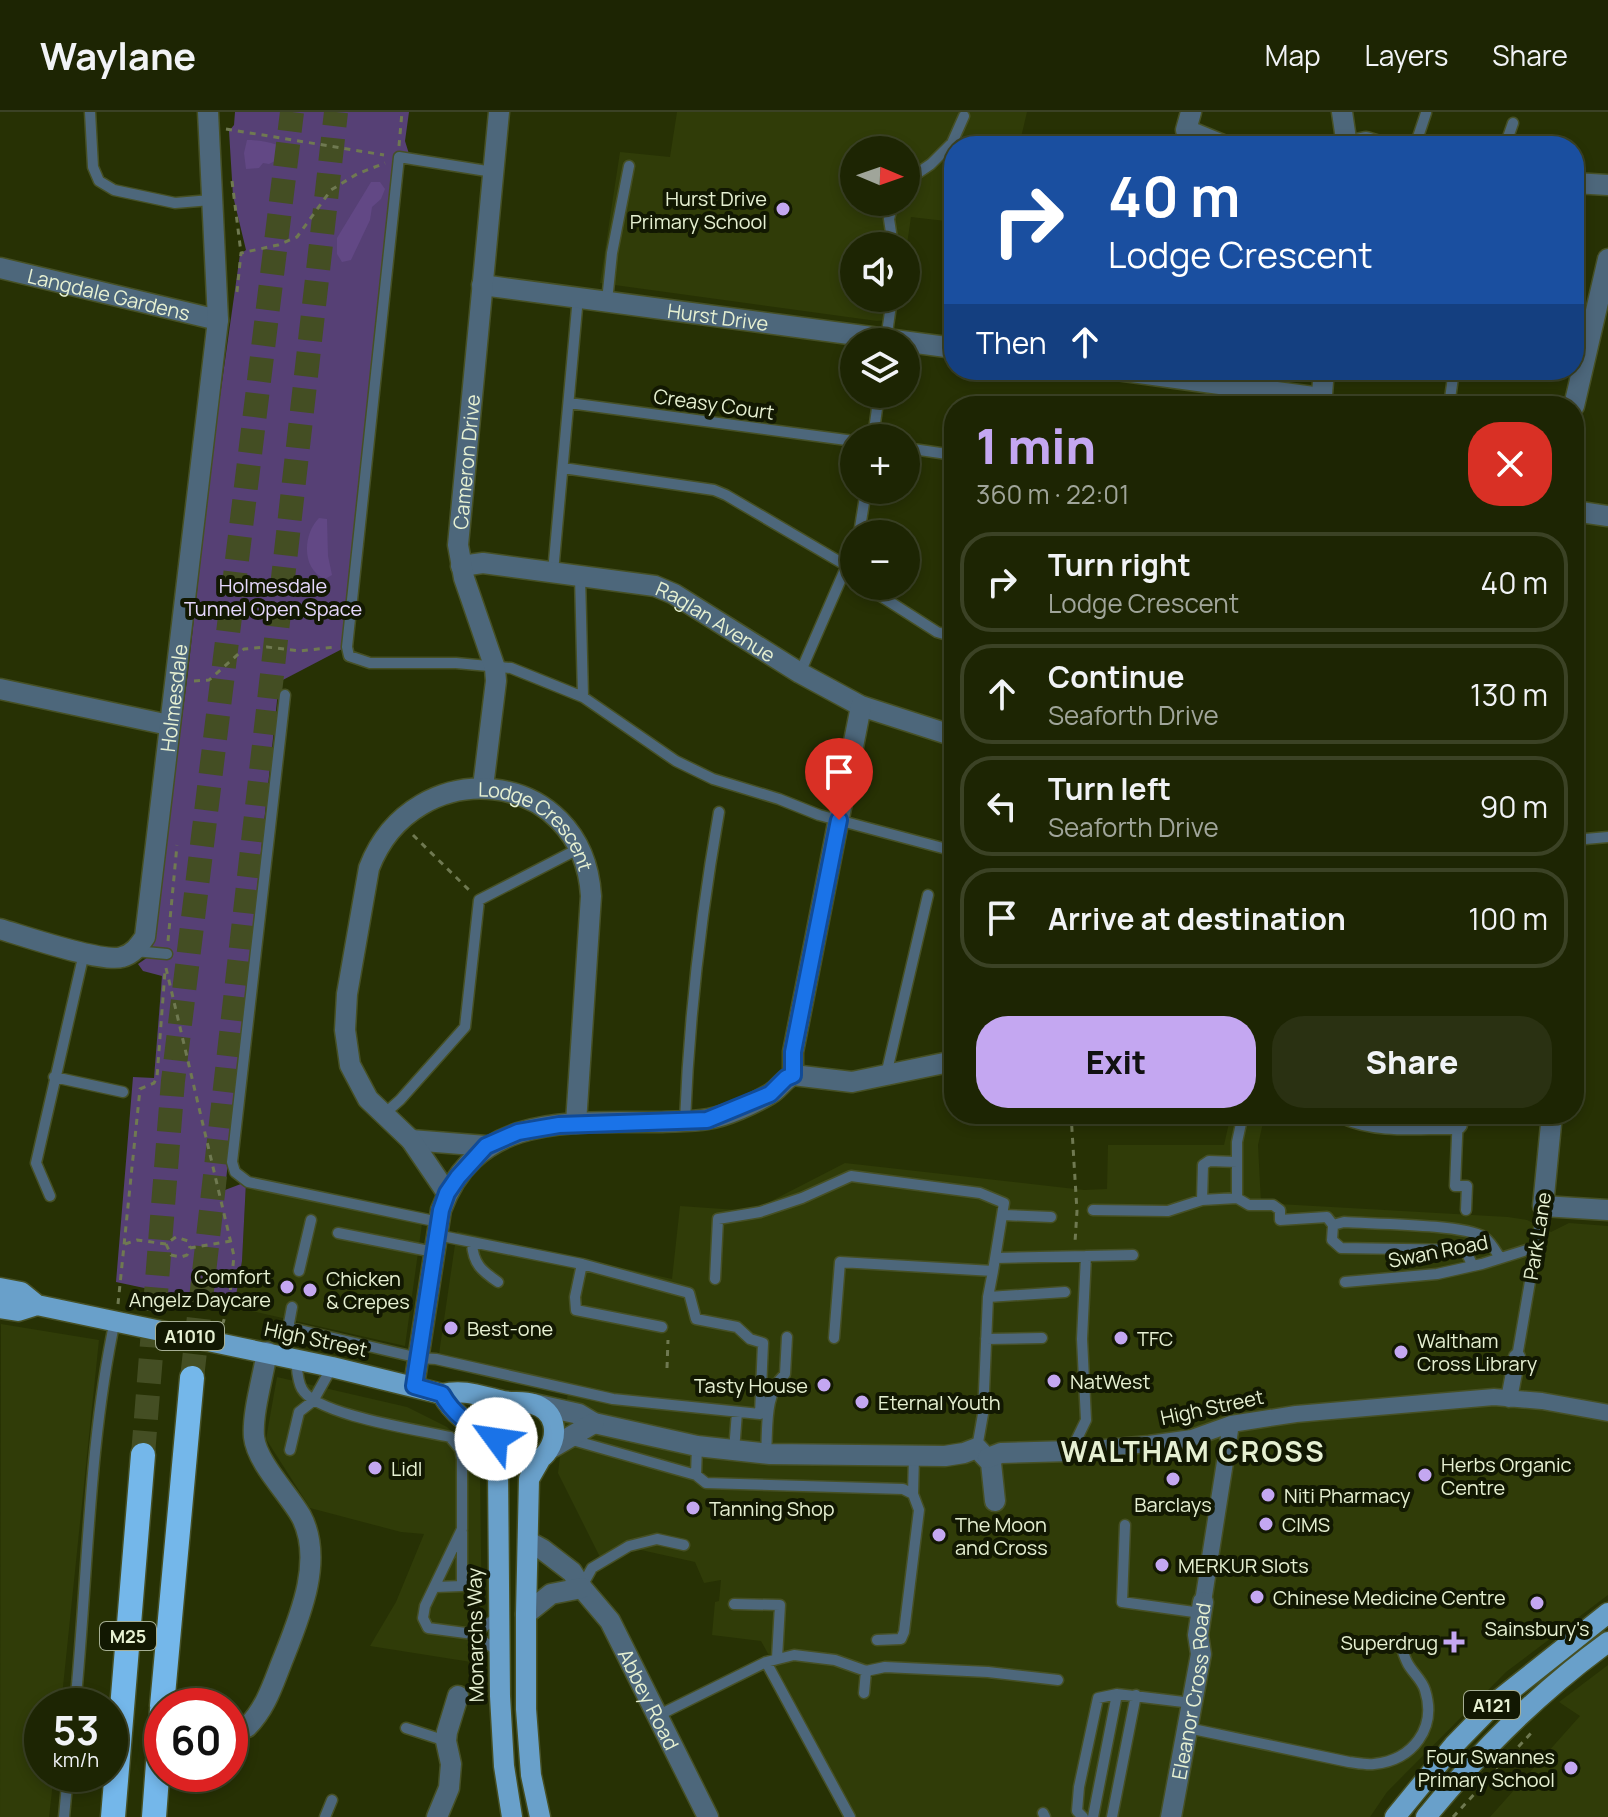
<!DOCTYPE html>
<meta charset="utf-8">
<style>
body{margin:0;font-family:Manrope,sans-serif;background:#2a3112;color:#f1f3f6;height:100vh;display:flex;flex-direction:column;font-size:30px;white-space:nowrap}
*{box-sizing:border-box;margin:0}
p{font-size:26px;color:#a0a59a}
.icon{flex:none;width:44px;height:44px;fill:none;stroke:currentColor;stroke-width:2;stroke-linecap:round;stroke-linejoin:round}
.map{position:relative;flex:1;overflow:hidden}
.panel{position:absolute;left:944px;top:284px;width:640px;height:728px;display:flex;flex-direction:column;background:#1d2503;border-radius:32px;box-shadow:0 4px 12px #0003,0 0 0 2px #3b4225}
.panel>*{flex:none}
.guide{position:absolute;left:944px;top:24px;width:640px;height:244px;border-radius:32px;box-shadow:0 4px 12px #0003,0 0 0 2px #3b4225;background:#1a4fa0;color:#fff;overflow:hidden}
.needle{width:52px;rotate:92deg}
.buttons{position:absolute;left:840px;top:24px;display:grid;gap:16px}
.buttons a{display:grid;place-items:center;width:80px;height:80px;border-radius:50%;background:#1d2503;box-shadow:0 4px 12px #0003,0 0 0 2px #3b4225;font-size:40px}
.speed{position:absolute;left:24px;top:1576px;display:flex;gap:16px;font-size:40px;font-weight:700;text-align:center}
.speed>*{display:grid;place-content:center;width:104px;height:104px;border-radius:50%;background:#1d2503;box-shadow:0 4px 12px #0003,0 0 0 2px #3b4225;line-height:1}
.speed small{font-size:20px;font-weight:400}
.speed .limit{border:12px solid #d22;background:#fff;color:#111}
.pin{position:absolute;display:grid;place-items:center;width:68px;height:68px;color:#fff;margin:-82px -34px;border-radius:50% 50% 50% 0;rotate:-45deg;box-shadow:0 0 8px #0007}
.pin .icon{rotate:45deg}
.me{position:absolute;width:88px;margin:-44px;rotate:301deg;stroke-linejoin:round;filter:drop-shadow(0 0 6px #0008)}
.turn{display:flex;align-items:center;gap:28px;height:168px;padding:0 32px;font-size:36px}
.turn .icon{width:104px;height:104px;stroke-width:2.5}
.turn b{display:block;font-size:56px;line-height:68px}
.then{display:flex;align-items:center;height:76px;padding:0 32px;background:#0003;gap:16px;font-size:30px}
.round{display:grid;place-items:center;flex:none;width:84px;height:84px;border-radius:32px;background:#2a3112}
.summary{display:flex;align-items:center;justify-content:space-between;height:136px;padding:0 32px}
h1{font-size:48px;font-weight:800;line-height:60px;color:#c4a7f1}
.button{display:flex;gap:16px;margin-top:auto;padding:16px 32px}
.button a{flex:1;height:92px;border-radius:32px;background:#c4a7f1;color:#111;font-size:32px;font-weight:800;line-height:92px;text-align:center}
.button a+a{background:#2a3112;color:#f1f3f6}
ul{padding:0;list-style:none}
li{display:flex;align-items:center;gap:24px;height:100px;margin:0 16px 12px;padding:0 16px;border:4px solid #3b4225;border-radius:32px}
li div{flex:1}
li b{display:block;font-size:30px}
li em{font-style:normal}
header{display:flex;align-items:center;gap:48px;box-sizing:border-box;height:112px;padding:0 40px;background:#1d2503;border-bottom:2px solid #3b4225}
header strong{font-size:38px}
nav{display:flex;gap:44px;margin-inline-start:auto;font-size:28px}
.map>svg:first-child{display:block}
.built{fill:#303c08;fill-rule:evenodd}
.green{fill:#564075}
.forest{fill:#624885}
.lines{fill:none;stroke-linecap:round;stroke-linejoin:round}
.motorway-tunnel{stroke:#444e23;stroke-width:24;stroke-dasharray:24 12;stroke-linecap:butt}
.service-casing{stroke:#465025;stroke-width:13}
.pedestrian-casing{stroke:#465025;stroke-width:19}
.minor-casing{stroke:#465025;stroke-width:23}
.primary-casing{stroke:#465025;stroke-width:23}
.motorway-casing{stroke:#465025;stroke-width:27}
.path{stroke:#6f7951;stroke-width:3;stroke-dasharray:6 6;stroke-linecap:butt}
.service{stroke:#4d677b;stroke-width:10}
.pedestrian{stroke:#4d677b;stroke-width:16}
.minor{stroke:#4d677b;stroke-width:20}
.primary{stroke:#69a0ca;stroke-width:20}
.motorway{stroke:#74b7ea;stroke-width:24}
.route-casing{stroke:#114b97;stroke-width:20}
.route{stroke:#1a73e8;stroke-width:14}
.poi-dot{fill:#c4a7f1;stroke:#121802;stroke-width:3}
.labels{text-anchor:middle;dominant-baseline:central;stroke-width:8;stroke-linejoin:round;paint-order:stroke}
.shield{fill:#121802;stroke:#a6af94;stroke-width:2}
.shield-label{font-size:18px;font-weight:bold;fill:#e6f0d2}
.poi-label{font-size:20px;fill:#e6f0d2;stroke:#121802;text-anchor:start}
.street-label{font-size:20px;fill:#e6f0d2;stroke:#121802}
.park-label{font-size:20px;fill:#e6d8fd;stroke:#121802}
.district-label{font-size:28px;font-weight:bold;letter-spacing:2px;fill:#e6f0d2;stroke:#121802}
</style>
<header>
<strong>Waylane</strong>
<nav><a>Map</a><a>Layers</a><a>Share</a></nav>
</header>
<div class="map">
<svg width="1608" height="1705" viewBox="0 0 1608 1705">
<rect width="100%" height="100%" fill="#273104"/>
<path class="built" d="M677 0H1027L1019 34H954V110L911 105 906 139V134H854V186H899L896 207 877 209 600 171 620 40 670 45ZM854 38H906V90H854Z
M1231 1002H1265L1258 1033 1261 1091 1508 1105 1527 1108 1551 1120 1569 1111 1608 1114V1483L1506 1560 1387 1680 1370 1705H857L761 1529 712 1523 715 1490 719 1489 721 1468 704 1471 695 1450 641 1438 632 1440 615 1436 600 1445 558 1361 569 1271 439 1242 457 1119 672 1167 680 1094 752 1099 845 1051 1084 1078 1107 1077 1108 1033H1224Z
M246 1070 422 1112 405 1234 234 1195 242 1149Z
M1 1212 99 1228 61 1594H42V1662H54L49 1705H0Z
M277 1265 407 1295 447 1315 474 1341 478 1349 480 1361 482 1514 481 1541 471 1550 370 1534 396 1490 424 1422 401 1420 310 1396 266 1327Z
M1608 1553V1705H1490L1580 1604 1559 1590Z"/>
<path class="green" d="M235 0H409L405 29 409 42 396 41 344 536 279 570 225 1078 246 1070 242 1149 234 1195 116 1170 133 965 154 966 162 864 143 859 138 852 151 843 188 560 214 327 240 142 246 138 233 84 229 19 234 13Z"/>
<path class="forest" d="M247 28C263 28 284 33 296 42V49L277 48 269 52 263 51 259 56 246 57 244 41Z
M371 70H380L385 77 381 87 372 95 370 108 351 148 342 150 337 142V126Z
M319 406 327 407 328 444 332 463 325 467C301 457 303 422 319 406Z"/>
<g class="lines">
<path class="motorway-tunnel" d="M192 1266 336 0
M143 1343 173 969 292 0"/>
<g class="service-casing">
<path id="service" d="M90 0 93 55 99 69 114 78 175 91 211 88
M1415 34 1426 1
M1505 34 1513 11
M493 60 399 45 347 535 349 544 370 551H456L511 556 583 585 676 649 713 667 779 687 819 703 954 739
M906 69 931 52 952 31 964 4
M893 90 889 107 893 134
M607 189 612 141 629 54
M886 228 892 186
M569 291 854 329
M1449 294 1454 258
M873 326 879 282
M906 336 954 343
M563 356 714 378 726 383 847 454
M859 422 866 378
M553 460 578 185
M580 464 583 585
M865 474 937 520 954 525
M800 561 854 437
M285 583 232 1050 235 1060 248 1070 439 1110
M1574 728 1608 725
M135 839 167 842
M886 963 928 783
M54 965 123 980
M1243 1002 1237 1030V1086L1249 1093H1273L1280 1098V1108L1327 1105 1333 1113
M1458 1002 1455 1074H1467L1466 1098
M383 1003 400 988 465 915 479 788 580 736
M685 1009C689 906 701 802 719 700
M50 1084 36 1051 84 841
M1202 1088 1203 1053 1209 1049 1237 1050
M1093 1098 1168 1099 1202 1088 1237 1086
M1003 1103 1051 1105
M338 1121 434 1140
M472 1131C473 1152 482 1159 498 1170
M996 1146 1133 1143
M582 1152 575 1185 576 1198 662 1215
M1473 1154 1465 1138 1341 1136 1332 1128 1333 1113 1344 1110C1373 1112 1463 1112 1484 1125 1491 1130 1495 1138 1500 1146
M299 1159 311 1108
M715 1167 718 1107 760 1100 802 1086 851 1064 980 1081 1004 1091 993 1159
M1345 1170 1437 1162 1482 1152 1536 1135
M988 1185 1065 1180
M287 1215 419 1246 436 1247 613 1287 760 1302 763 1231 750 1227 737 1215 696 1207 689 1181 582 1152 437 1123
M834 1226 840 1150 993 1159 988 1185 983 1302 977 1336
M986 1227 1042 1226
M283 1244 292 1195
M1517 1245 1543 1094
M296 1246C297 1255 297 1269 302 1277 316 1303 419 1318 450 1325L460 1337 462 1347V1417L425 1494 423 1506 428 1516 473 1522 499 1540
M569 1327 696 1363 706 1371 903 1377 913 1382
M290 1338 299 1300 313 1289 332 1255
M734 1339 737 1300
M1071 1339 1086 1308 1082 1227 1086 1144
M766 1341C768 1314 764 1282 785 1262L787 1225
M696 1363 697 1334
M1125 1413 1122 1490 1201 1501
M582 1474 592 1456 629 1434 657 1427 684 1433
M435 1475 462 1474V1420
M734 1492 780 1493 777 1546
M473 1522 498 1505
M877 1528 901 1527 904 1520 919 1398 913 1382 914 1344
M766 1550 850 1705
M864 1581 866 1559
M75 1594C88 1465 88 1334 115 1208
M657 1604 766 1550 794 1543 835 1548 866 1559 885 1555 988 1560 1058 1568
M406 1616 446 1629
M1188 1616 1349 1650C1357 1651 1366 1653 1374 1652 1413 1648 1437 1616 1425 1578 1422 1568 1413 1561 1408 1552 1404 1545 1402 1536 1399 1529
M1043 1701 1045 1705
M64 1705 68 1662
M325 1705 332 1688
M1083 1705 1077 1699 1079 1675 1098 1586 1117 1582 1192 1591
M1093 1705 1117 1582
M1112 1705 1136 1583"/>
</g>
<g class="pedestrian-casing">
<path id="pedestrian" d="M1509 1287 1517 1245
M1071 1339 1149 1332 1192 1326 1231 1312 1296 1302 1494 1285 1542 1289 1608 1301
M1203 1490 1231 1312"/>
</g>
<g class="minor-casing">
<g id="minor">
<path d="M1191 0 1186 18 1225 34"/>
<path d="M1342 0 1347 34"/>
<path d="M1347 34 1366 30 1379 34"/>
<path d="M1574 71 1608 73"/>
<path id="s1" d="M0 156 218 208"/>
<path id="s2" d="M482 173 954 236"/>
<path d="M1117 258 1321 286"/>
<path d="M1321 294 1324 258"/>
<path d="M1574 294 1608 147"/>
<path d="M1574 399 1608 404"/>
<path id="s3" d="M461 454 483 451 655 474 674 482 800 561 861 594 954 624"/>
<path d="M0 577 169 613"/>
<path id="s4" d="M483 675 496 569 495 556 464 466 458 433 499 0"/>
<path id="s5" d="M0 817C24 824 102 851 122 845 133 842 138 835 145 825L218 208 208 0"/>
<path d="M793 963V940L861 594"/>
<path d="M1345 1002C1378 1017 1422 1011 1457 1012"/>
<path d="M1552 1002 1543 1094 1608 1098"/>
<path d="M411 1028 486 1034"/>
<path id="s6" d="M447 1081 411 1028 368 987 350 953 345 918 347 882 369 756C414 639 583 654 591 784L576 1011"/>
<path d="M414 1274 441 1098C477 999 573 1011 659 1010 675 1009 692 1010 708 1007 727 1004 753 992 770 982 779 977 783 968 793 963L852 970 954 949"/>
<path d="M534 1292 579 1302 594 1311 697 1334 770 1342 945 1344 964 1341 977 1336 991 1351 995 1389"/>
<path d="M553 1335 594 1311"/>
<path d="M988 1346 1001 1341 1071 1339"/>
<path id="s7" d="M529 1430 542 1437 572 1460 582 1476 610 1509 708 1705"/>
<path d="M526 1502 551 1482 582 1476"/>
<path d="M247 1615C265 1597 272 1575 281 1552 298 1509 325 1449 301 1404 288 1381 257 1351 254 1325 252 1301 263 1265 267 1240"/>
<path d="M437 1705 449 1676 451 1652 446 1629 447 1620 458 1584"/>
<path id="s8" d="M1171 1705 1201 1542 1198 1523 1203 1490"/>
</g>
</g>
<g class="primary-casing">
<path id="primary" d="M0 1176 21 1180 37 1193 332 1255 442 1282C465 1277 480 1284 503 1289 512 1291 524 1289 533 1292 581 1305 537 1392 496 1327 495 1310 503 1301 515 1291
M0 1196 18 1199 37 1193
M442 1282C454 1304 474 1317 496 1327
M505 1341 498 1359 500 1584 504 1654 512 1705
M540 1705 531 1663 526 1597V1502L529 1367 541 1346
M1395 1705 1454 1633 1496 1590 1608 1501
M1426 1705C1480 1639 1539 1580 1608 1530"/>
</g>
<g class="motorway-casing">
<path id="motorway" d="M162 1594 192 1266
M113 1705 143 1343
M154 1705 162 1598"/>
</g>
<path class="path" d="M226 17 384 43
M399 34 402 0
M232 69 241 141
M237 180 241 141 278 133 297 125 331 78 357 62 385 51
M194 569 209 568 244 537 267 535 300 539 335 535
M413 723 470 779
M168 829 177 733
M166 856 234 1144 229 1191 223 1211
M1071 1002 1077 1099 1075 1130
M125 1132 137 1128 166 1132 176 1125 188 1129 190 1136
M166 1132 171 1143 181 1145 187 1143 190 1136 231 1129
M118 1192 140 977 154 971 157 965 165 859
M667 1256 668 1228
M472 1573V1560L482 1554
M1453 1705 1534 1618"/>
<use href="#service" class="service"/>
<use href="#pedestrian" class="pedestrian"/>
<use href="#minor" class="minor"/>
<use href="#primary" class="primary"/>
<use href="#motorway" class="motorway"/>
</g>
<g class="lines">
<g class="route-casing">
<path id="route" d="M496 1327C474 1317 454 1304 442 1282L414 1274 441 1098 447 1081 458 1065 486 1034 518 1020 559 1013 707 1008 770 982 786 966 793 963V940L839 708"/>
</g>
<use href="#route" class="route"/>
</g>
<g class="poi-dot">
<circle cx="783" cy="97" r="8"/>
<circle cx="287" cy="1175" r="8"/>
<circle cx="310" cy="1178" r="8"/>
<circle cx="451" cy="1216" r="8"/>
<circle cx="1121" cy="1226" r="8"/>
<circle cx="1401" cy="1240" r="8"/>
<circle cx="1054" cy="1269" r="8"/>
<circle cx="824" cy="1273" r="8"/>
<circle cx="862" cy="1290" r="8"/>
<circle cx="375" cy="1356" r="8"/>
<circle cx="1425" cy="1363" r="8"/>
<circle cx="1173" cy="1367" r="8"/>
<circle cx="1268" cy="1383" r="8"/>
<circle cx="693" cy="1396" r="8"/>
<circle cx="1266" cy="1412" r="8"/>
<circle cx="939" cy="1423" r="8"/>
<circle cx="1162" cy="1453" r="8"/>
<circle cx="1257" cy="1485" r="8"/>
<circle cx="1537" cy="1491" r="8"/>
<path d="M1450 1518h8v8h8v8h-8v8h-8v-8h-8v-8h8z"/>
<circle cx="1571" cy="1656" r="8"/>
</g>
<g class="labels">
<g class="shield">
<rect x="156" y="1210" width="68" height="28" rx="6"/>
<rect x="100" y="1510" width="56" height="28" rx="6"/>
<rect x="1464" y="1579" width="56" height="28" rx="6"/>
</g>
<g class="shield-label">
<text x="190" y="1224">A1010</text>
<text x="128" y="1524">M25</text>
<text x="1492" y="1593">A121</text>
</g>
<g class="poi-label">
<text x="767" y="86" text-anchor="end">Hurst Drive<tspan x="767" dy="23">Primary School</tspan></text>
<text x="271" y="1164" text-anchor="end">Comfort<tspan x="271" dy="23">Angelz Daycare</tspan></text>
<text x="326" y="1166">Chicken<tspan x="326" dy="23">&amp; Crepes</tspan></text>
<text x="467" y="1216">Best-one</text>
<text x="1137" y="1226">TFC</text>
<text x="1417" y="1228">Waltham<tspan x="1417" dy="23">Cross Library</tspan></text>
<text x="1070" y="1269">NatWest</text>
<text x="808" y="1273" text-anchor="end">Tasty House</text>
<text x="878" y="1290">Eternal Youth</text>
<text x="1441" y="1352">Herbs Organic<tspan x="1441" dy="23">Centre</tspan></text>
<text x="391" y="1356">Lidl</text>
<text x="1284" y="1383">Niti Pharmacy</text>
<text x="1173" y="1392" text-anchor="middle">Barclays</text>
<text x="709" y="1396">Tanning Shop</text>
<text x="955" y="1412">The Moon<tspan x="955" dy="23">and Cross</tspan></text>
<text x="1282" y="1412">CIMS</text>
<text x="1178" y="1453">MERKUR Slots</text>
<text x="1273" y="1485">Chinese Medicine Centre</text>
<text x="1537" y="1516" text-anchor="middle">Sainsbury's</text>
<text x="1438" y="1530" text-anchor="end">Superdrug</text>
<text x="1555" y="1644" text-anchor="end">Four Swannes<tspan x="1555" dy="23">Primary School</tspan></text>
</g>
<g class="street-label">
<text stroke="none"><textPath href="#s1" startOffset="112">Langdale Gardens</textPath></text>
<text stroke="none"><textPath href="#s2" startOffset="238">Hurst Drive</textPath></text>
<text transform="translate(714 292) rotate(8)">Creasy Court</text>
<text stroke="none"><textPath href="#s4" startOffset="332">Cameron Drive</textPath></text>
<text stroke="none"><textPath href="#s3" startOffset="266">Raglan Avenue</textPath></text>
<text stroke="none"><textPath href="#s5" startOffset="398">Holmesdale</textPath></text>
<text stroke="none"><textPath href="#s6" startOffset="578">Lodge Crescent</textPath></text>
<text transform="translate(1537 1124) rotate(-81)">Park Lane</text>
<text transform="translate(1438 1139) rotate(-11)">Swan Road</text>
<text transform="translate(316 1227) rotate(12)">High Street</text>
<text transform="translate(1212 1295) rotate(-12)">High Street</text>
<text transform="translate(475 1523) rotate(-91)">Monarchs Way</text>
<text stroke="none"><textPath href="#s8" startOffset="128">Eleanor Cross Road</textPath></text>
<text stroke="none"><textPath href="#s7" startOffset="202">Abbey Road</textPath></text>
</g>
<g class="park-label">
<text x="273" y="473">Holmesdale<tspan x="273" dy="23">Tunnel Open Space</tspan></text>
</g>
<g class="district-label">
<text x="1193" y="1339">WALTHAM CROSS</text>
</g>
</g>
</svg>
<div class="buttons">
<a><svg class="needle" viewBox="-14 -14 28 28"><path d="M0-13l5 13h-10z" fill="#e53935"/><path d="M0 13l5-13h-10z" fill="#a0a59a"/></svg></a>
<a><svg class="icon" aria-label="sound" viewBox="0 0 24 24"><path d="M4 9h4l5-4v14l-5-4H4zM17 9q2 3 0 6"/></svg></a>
<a><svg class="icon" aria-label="layers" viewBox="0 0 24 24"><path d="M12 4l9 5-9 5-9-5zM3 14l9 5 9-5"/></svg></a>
<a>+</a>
<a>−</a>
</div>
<div class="speed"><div>53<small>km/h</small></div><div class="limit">60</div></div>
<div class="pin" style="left:839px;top:708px;background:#d93025"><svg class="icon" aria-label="arrive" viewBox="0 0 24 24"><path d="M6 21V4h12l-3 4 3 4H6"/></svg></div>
<svg class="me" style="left:496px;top:1327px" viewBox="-20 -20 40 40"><circle r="19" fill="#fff"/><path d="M0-13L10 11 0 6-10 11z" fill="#1a73e8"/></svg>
<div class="guide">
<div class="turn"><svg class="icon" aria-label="right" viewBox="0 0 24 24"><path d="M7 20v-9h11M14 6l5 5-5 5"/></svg><div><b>40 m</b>Lodge Crescent</div></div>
<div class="then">Then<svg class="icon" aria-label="ahead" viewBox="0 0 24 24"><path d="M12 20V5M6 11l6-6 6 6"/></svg></div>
</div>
<section class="panel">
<div class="summary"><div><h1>1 min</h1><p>360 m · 22:01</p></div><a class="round" style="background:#d93025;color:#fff"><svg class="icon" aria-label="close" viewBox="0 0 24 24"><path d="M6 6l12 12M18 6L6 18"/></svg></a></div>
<ul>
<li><svg class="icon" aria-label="right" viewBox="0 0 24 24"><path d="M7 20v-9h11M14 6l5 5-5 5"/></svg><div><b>Turn right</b><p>Lodge Crescent</p></div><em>40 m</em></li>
<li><svg class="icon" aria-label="ahead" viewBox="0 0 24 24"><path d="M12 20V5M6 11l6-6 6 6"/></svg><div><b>Continue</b><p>Seaforth Drive</p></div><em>130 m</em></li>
<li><svg class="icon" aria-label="left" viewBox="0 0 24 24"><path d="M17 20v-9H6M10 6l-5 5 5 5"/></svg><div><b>Turn left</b><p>Seaforth Drive</p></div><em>90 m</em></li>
<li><svg class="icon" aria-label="arrive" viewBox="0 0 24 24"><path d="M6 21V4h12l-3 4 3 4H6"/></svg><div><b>Arrive at destination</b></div><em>100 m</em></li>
</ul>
<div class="button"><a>Exit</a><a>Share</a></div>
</section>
</div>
